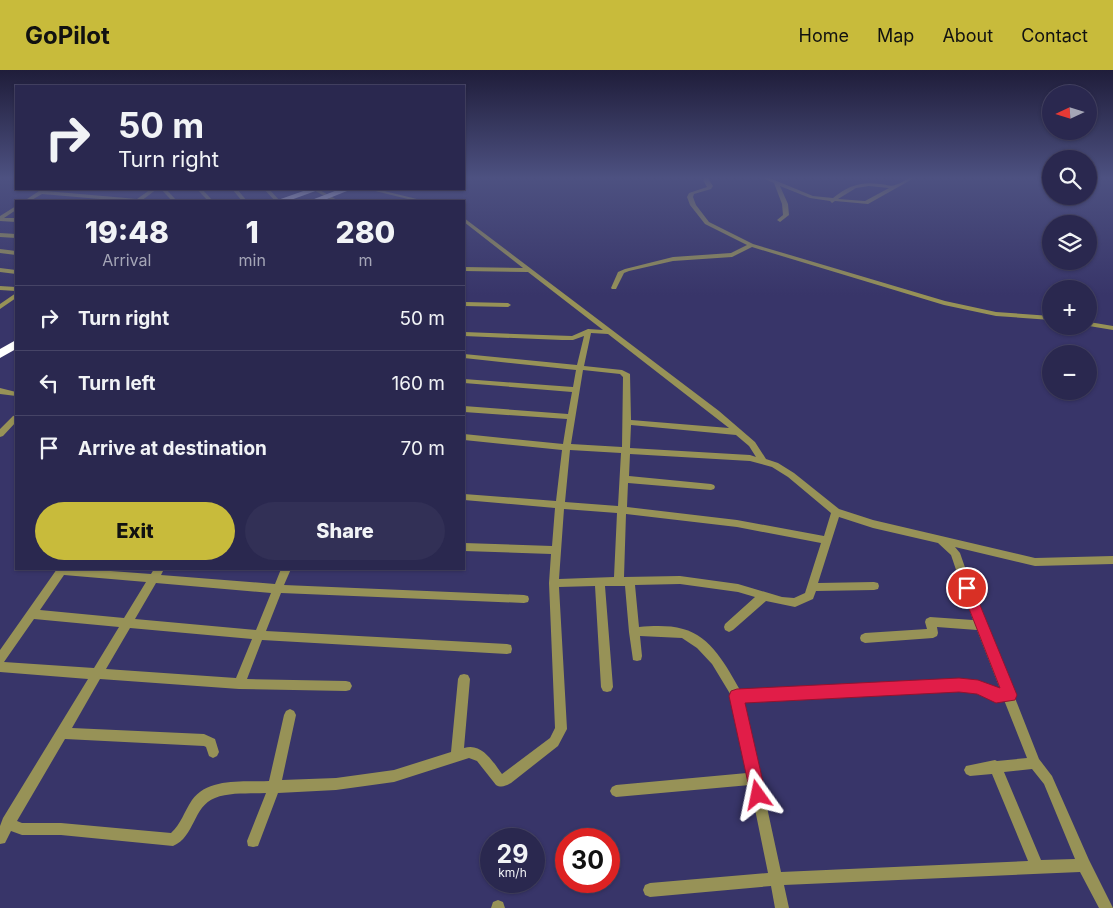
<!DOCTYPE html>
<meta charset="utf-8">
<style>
body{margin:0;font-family:Inter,sans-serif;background:#323056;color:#f1f3f6;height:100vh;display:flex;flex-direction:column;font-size:19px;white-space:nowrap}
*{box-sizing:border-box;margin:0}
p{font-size:16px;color:#a5a6b7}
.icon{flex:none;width:28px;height:28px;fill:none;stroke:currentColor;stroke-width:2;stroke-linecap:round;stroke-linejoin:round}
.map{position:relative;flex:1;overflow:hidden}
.sheet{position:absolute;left:15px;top:130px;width:450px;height:370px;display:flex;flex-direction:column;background:#2a284f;border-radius:0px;box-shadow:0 1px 4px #0004,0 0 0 1px #464466}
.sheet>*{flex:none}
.top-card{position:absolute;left:15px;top:15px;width:450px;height:105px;border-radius:0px;box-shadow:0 1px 4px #0004,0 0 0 1px #464466;background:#2a284f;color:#f1f3f6;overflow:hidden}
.needle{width:32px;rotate:266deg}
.buttons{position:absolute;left:1042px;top:15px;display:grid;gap:10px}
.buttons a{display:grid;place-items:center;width:55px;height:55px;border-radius:50%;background:#2a284f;box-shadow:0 1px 4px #0004,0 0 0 1px #464466;font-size:25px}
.speed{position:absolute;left:480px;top:758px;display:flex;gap:10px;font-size:25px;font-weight:700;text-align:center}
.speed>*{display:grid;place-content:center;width:65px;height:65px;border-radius:50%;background:#2a284f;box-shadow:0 1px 4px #0004,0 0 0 1px #464466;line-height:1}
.speed small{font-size:12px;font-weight:400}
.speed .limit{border:8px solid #d22;background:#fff;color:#111}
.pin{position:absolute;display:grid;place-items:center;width:42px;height:42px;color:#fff;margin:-21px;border:2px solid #fff;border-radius:50%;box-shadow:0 1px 5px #0007}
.me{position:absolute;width:55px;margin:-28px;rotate:348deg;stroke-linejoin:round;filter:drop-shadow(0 0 4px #0008)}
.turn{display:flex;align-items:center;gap:18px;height:105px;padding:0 20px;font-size:22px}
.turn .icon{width:65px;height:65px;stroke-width:2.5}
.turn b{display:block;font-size:35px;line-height:42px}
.eta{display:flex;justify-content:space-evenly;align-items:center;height:85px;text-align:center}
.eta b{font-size:30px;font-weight:800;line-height:35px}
.cta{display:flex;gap:10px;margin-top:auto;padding:10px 20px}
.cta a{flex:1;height:58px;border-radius:30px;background:#c8bb3b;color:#111;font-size:20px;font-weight:800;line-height:58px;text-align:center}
.cta a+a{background:#323056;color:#f1f3f6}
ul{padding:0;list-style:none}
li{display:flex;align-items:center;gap:15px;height:65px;padding:0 20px;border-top:1px solid #464466}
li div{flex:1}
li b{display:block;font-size:19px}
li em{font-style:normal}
header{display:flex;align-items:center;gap:30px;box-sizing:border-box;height:70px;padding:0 25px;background:#c8bb3b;color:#111}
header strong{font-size:24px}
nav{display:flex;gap:28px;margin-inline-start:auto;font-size:18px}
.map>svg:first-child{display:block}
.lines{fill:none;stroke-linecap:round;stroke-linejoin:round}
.minor{fill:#979257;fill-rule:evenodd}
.highway{fill:#fff;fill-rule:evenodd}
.route{fill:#e11d48;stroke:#92132f}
</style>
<header>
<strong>GoPilot</strong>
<nav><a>Home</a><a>Map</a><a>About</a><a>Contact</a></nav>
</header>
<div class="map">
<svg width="1113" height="838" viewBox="0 0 1113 838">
<rect width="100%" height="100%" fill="#383569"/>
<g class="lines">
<path class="minor" d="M705 107H710L709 110 713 116 711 119 694 124 693 127 696 135 709 152 753 174 945 231 996 242 1051 246V250L996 246 944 235 752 177 732 187 673 191 629 201 624 203 616 219H612L611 218 618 202 625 199 673 187 731 183 747 175 705 154 690 135 687 127 689 123 707 117 703 110Z
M760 107H767L813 126 833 128C847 116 861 111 880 114 884 114 891 117 895 115 903 113 907 107 916 107L868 134 835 131 832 133 830 131 810 128 780 116 788 134 789 145 780 152 777 150 783 145 782 134 774 113ZM869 116 889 118 865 131 838 129 856 118Z
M42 119H46V121L137 129 151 119H157L141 131H123L42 124 30 131H24Z
M161 119H166L177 131H172Z
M197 119H202L213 131H208Z
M232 119H237L247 131H242Z
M264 119H269L280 131H275Z
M312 119H318L339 131H333Z
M367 119H376L425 131H416Z
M16 136V140L4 148H16V152L0 151V146Z
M464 148 719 341 755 372 766 389 778 393 794 403 839 439 873 450 1035 488 1113 486V494L1035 496 955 477 960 483 985 555 1012 620 1014 621 1016 625 1015 628 1039 689 1052 706 1089 790 1113 838H1099L1080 802 784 815 789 838H775L771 816 650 827 645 825 643 820 645 815 650 813 768 803 750 715 616 727 612 725 610 721 612 717 616 715 747 703 732 627 712 594 697 578 682 568 640 566 642 586 641 590 637 591 633 590 629 562 625 516H605L613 617 611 621 607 622 603 621 601 617 595 516 559 517 567 659 558 676 511 713C506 716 501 718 496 715L477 691 469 688 394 712 336 720 278 723 258 776 253 777 248 776 247 771 266 723C250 724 230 722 215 728 193 736 195 767 173 776L61 765H22L11 761 5 773 0 774V756L3 748 88 609 0 602V580L57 499H84L151 504 154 499H164L161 505 275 514 281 499H291L284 515 524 525 528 526 529 529 528 532 524 533 281 523 266 561 507 574 511 575 512 579 511 583 507 584 262 570 247 609 346 611 350 612 352 616 350 620 346 621 239 619 100 609 72 658 204 664 215 669 219 682 217 686 213 688 209 686 206 677 204 676 65 669 17 751 22 753H61L171 763C181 754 184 742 192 730 208 707 245 712 269 711L284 645 286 641 290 639 294 641 296 645 282 710 336 708 394 700 451 682 458 609 460 605 464 604 468 605 470 609 464 678C482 672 493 692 502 704L550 668 555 658 549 513 551 484 464 481V473L552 476 555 438 464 430V424L556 431 562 380 464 370V364L563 374 567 349 464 342V336L568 344 572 322 464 313V309L573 317 576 300 464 288V284L577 295 584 266 573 270H562L464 266V262L572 266 588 259 603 260 528 202 464 201V197L523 198 464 152ZM591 263 608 264 729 358 631 350 630 304 622 300 584 296ZM583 300 620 304 623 307 622 377 571 374ZM631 355 736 365 749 376 756 387 750 385 630 378ZM570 380 621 383 618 436 565 432ZM630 384 750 391 772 397 788 407 831 443 824 466 737 450 627 437 628 413 711 420 714 419 715 417 714 415 711 414 629 406ZM564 439 617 443 614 507 559 509ZM626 444 737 457 821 473 805 523 794 528 782 527 738 514 680 506 624 507ZM839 447 873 458 938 473 951 485 973 550 930 547 926 549 925 552 927 559 865 563 861 565 860 568 861 571 865 573 933 568 937 566 938 563 937 557 977 560 1000 619 959 610 740 620C727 597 711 566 683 559 669 555 653 556 639 557L635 515 680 514 738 522 755 527 725 554 724 557 725 560 729 562 733 560 766 531 795 537 813 529 816 521 874 520 878 519 879 516 878 513 874 512 818 513ZM64 505 146 512 124 548 40 540ZM156 513 271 523 256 560 135 549ZM34 549 119 557 94 598 4 592ZM130 558 252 569 236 608 106 599ZM959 620 1004 630 1027 688 997 691 995 690 966 696 964 700 966 704 970 706 992 704 1028 791 781 802 744 631ZM1032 699 1044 714 1075 789 1041 790 1004 702Z
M0 163 16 164V168L0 167Z
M0 179 16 181V185L0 183Z
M0 198 16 200V204L0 202Z
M0 216 16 217V221L0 220Z
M16 223V228L0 239V234Z
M464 232 508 233 511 235 508 237 464 236Z
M1089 252 1113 256V260L1089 256Z
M0 318 16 322V326L0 324Z
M16 345V352L3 366 0 367V359L13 346Z
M498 830 503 832 505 838H491L493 832Z"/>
<path class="highway" d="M309 119H321L288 131H275Z
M340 119H352L322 131H309Z
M16 270V279L0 288V279Z"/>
</g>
<linearGradient id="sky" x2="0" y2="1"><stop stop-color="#1f1d3a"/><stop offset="0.48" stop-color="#4d5181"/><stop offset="1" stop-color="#4d5181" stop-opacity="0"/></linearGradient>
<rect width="1113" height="225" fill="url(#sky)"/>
<path class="route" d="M967 512 972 514 973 518 1017 625 1015 630 996 633 977 624 959 622 745 633 766 725 763 731 758 733 752 731 729 626 731 621 737 619 959 608 978 610 1000 618 961 518 962 514Z"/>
</svg>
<div class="buttons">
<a><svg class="needle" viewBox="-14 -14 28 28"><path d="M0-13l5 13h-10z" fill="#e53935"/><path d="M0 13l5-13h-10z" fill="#a5a6b7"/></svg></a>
<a><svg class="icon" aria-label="search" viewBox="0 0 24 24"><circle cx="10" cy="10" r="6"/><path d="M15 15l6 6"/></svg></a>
<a><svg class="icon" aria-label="layers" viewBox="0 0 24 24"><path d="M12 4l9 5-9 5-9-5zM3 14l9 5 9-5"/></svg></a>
<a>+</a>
<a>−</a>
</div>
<div class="speed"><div>29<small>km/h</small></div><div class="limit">30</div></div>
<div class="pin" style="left:967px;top:518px;background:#d93025"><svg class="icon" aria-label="arrive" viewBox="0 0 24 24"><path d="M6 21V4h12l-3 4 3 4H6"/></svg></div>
<svg class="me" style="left:758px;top:725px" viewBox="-20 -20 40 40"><path d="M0-17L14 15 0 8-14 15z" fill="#e11d48" stroke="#fff" stroke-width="4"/></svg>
<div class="top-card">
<div class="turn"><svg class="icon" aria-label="right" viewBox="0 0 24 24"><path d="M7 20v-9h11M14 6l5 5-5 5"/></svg><div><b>50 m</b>Turn right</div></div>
</div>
<section class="sheet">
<div class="eta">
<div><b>19:48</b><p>Arrival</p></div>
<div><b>1</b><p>min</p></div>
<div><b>280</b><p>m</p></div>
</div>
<ul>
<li><svg class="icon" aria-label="right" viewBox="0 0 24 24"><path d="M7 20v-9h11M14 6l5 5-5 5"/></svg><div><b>Turn right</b></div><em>50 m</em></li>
<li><svg class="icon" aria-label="left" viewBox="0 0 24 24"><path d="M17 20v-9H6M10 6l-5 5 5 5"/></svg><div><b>Turn left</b></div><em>160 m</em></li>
<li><svg class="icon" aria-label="arrive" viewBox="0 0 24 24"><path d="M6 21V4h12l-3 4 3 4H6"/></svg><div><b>Arrive at destination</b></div><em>70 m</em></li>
</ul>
<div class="cta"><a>Exit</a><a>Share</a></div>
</section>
</div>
